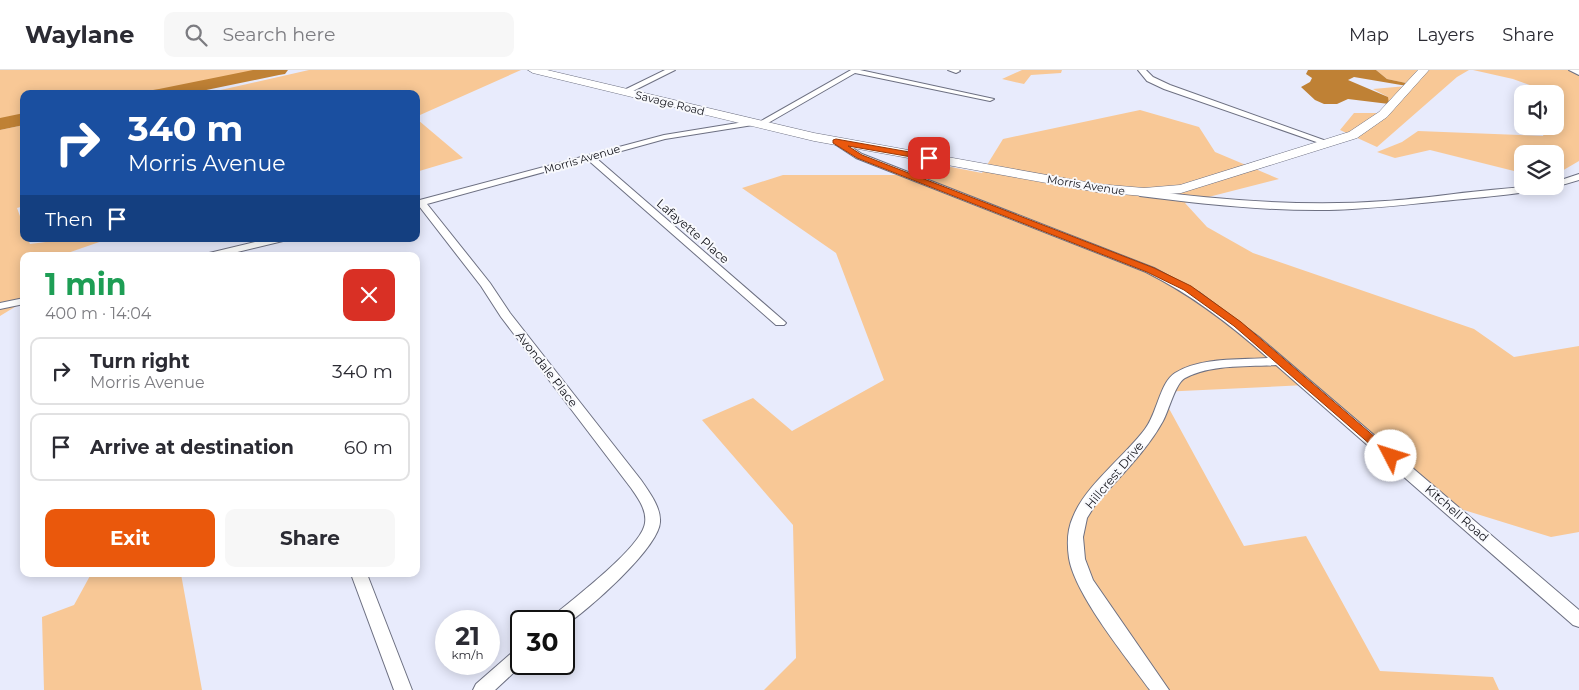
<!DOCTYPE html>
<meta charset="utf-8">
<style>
body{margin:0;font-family:Montserrat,sans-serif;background:#f7f7f7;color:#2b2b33;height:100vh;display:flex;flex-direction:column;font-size:19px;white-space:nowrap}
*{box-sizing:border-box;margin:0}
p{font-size:16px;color:#7c7c81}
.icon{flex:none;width:28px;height:28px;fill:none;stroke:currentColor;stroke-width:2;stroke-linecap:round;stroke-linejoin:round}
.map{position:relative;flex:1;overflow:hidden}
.sheet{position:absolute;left:20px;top:182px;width:400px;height:325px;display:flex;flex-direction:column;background:#fff;border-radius:10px;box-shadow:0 2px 12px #0003}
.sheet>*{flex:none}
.banner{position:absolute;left:20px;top:20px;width:400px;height:152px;border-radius:10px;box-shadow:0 2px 12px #0003;background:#1a4fa0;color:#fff;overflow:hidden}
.fabs{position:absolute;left:1514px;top:15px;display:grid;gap:10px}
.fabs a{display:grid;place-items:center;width:50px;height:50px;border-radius:10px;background:#fff;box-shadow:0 2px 12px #0003;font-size:25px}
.speed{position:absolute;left:435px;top:540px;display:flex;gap:10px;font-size:25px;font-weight:700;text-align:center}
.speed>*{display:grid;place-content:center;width:65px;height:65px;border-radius:50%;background:#fff;box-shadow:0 2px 12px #0003;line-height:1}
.speed small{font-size:12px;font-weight:400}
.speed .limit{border:2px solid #111;border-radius:8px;background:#fff;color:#111}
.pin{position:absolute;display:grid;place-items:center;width:42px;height:42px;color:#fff;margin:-21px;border-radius:10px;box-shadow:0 2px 8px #0006}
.me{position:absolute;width:55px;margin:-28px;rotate:310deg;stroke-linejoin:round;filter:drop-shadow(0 0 4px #0008)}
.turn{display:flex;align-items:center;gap:18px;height:105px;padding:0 25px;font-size:22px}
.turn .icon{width:65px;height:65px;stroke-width:2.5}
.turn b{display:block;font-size:35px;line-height:42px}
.then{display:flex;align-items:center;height:48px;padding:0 25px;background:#0003;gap:10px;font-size:19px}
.round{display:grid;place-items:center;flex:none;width:52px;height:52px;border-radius:10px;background:#f7f7f7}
.overview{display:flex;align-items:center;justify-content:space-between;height:85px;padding:0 25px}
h1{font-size:30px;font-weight:700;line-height:38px;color:#1e9e55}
.cta{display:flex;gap:10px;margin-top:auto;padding:10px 25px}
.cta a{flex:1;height:58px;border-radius:10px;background:#ea580c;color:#fff;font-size:20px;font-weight:700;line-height:58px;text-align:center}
.cta a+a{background:#f7f7f7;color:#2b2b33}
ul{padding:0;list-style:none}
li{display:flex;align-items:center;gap:15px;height:68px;margin:0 10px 8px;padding:0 15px;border:2px solid #e1e1e2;border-radius:10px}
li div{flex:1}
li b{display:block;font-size:19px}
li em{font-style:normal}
header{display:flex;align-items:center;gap:30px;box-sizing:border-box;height:70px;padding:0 25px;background:#fff;border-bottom:1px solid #e1e1e2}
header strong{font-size:24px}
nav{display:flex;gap:28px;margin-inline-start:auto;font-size:18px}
.search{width:350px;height:45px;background:#f7f7f7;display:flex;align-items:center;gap:12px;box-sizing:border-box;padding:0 18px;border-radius:10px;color:#7c7c81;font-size:19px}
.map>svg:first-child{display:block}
.green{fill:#f8c896}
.water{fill:#bf8135}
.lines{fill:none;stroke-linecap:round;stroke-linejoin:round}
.river{fill:#bf8135;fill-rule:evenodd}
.street-casing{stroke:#6d7082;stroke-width:2}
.secondary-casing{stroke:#6d7082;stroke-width:1}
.street{fill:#fff;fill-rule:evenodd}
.secondary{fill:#fff;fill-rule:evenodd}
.route{fill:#ea580c;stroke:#983908}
.labels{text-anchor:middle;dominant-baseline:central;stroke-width:4;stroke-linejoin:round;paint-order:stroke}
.far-street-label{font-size:11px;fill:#13141b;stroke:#f8f9fd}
.street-label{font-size:12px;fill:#13141b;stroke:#f8f9fd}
</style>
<header>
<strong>Waylane</strong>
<div class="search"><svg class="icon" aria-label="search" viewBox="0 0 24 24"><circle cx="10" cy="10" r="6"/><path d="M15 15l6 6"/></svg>Search here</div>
<nav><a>Map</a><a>Layers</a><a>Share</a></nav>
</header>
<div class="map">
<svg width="1579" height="620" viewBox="0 0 1579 620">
<rect width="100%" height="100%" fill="#e8ebfc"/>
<path class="green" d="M0 0H256L211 11 140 24H24V45L0 49Z
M309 0H521L420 45 418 50 463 88 416 102V24H203Z
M1022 0H1062L1061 3 1031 5 1024 14 1002 9Z
M1376 0H1469L1457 7 1377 77 1340 60 1354 43H1388V27L1373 19 1407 16 1406 13 1387 9Z
M1473 0H1579V91L1555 105V84H1522V103L1430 80 1395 88 1377 82 1402 72 1418 61 1543 66 1547 56H1555V35L1557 28 1555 24 1513 9Z
M1140 40 1199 57 1215 82 1279 109 1185 133 1207 157 1253 183 1474 259 1514 287 1579 276V462L1551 467 1451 436 1306 315 1160 322 1244 476 1306 466 1380 601 1493 607 1499 620H764L796 588 793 455 702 350 753 328 792 361 884 310 836 183 742 118 783 105H906L925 92 982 103 1003 69Z
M24 55V136L17 138 24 157V169H28L30 174 69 169H108L59 186H24L23 232 0 246V60Z
M91 504H181L202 620H44L42 547 74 535Z"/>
<path class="water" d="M1308 0H1376L1387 9 1406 13 1407 16 1354 7 1348 10 1388 27 1389 34 1348 29 1337 34H1324L1315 30 1301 17 1310 12 1312 8 1306 4Z"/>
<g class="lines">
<path class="river" d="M253 0H288L285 4 279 5 187 24H150L153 20 159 19Z
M24 43V55L0 60V48Z"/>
<g class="street-casing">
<path id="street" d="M665 0H675L627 24 620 22Z
M851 0H860L994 29 990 31 855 3 761 57 754 55Z
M948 0H959L960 1 956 3Z
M1138 0H1146L1153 7 1170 15 1332 73 1325 75 1164 19 1147 11Z
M1569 0H1579V5Z
M750 51H753V55L665 69 596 88 784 251 786 253 784 255H776L588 90 427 134 490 213 510 243 641 410C649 422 661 437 660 452 659 478 586 542 564 556V551H551L553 546C573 529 642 477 645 453 647 440 638 428 631 418L501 247 481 216 419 136 416 137V131L664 65Z
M833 69H839L862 84 1154 198 1200 223 1259 267 1579 540V557L1573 555 1276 295C1247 297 1211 294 1185 308 1175 314 1169 340 1163 351 1146 382 1118 408 1095 435L1087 448 1083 467 1085 489 1093 510 1169 620H1150C1127 588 1075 525 1069 488 1067 474 1067 460 1073 447 1085 416 1125 386 1145 359 1157 344 1160 312 1175 303 1201 287 1239 290 1268 288 1230 254 1192 225 1146 202L856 88 833 73Z
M1579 104V110C1539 123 1496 126 1453 130 1412 134 1370 139 1329 140 1266 141 1202 134 1140 126L1135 123 1140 120C1222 130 1303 137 1385 131 1442 127 1499 116 1555 116V112Z
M268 169H284L283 171 221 186H204L205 184Z
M24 228V234L0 239V233Z
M351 504H367L412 620H394Z
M521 577V594H523L495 620H473L476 614 515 580Z"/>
</g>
<g class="secondary-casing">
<path id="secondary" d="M528 0H547L814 63 1097 114 1144 118 1180 115 1349 62 1379 42 1418 0H1429L1387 47 1357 68 1181 123 1144 126 1097 122 814 71 533 3Z"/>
</g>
<use href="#street" class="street"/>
<use href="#secondary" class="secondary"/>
</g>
<path class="route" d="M836 69 932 86 933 88 929 90 848 76 862 85 1154 198 1191 216 1241 252 1397 386 1395 389H1387L1234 256 1184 220 1147 202 857 88 833 73V70Z"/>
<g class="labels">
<g class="far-street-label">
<text transform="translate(670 33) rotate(14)">Savage Road</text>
<text transform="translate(582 89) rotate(-16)">Morris Avenue</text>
<text transform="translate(1086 115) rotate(9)">Morris Avenue</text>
</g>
<g class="street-label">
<text transform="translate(693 161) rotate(41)">Lafayette Place</text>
<text transform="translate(547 299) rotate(52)">Avondale Place</text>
<text transform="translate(1114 405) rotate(-50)">Hillcrest Drive</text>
<text transform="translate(1457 443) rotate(41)">Kitchell Road</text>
</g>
</g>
</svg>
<div class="fabs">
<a><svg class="icon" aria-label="sound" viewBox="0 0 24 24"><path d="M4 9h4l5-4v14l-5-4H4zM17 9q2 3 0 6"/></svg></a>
<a><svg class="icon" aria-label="layers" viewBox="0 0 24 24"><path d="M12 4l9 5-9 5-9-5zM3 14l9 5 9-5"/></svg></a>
</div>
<div class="speed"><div>21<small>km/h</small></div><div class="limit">30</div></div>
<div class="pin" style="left:929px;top:88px;background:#d93025"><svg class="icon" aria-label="arrive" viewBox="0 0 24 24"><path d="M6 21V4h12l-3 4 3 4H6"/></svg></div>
<svg class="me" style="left:1391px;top:386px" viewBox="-20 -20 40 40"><circle r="19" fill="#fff"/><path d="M0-13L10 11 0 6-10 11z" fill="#ea580c"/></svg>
<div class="banner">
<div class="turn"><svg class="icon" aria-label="right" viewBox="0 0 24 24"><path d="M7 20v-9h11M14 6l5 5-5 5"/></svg><div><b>340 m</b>Morris Avenue</div></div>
<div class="then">Then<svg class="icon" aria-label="arrive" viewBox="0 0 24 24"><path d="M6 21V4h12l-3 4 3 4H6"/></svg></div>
</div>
<section class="sheet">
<div class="overview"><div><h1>1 min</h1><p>400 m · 14:04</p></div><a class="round" style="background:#d93025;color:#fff"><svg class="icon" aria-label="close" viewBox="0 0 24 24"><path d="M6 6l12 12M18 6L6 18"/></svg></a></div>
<ul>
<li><svg class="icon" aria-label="right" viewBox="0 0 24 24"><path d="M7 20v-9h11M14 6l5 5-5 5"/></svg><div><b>Turn right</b><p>Morris Avenue</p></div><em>340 m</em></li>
<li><svg class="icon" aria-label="arrive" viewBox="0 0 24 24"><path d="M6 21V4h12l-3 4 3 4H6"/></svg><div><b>Arrive at destination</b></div><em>60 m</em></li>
</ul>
<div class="cta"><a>Exit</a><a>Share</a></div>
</section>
</div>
